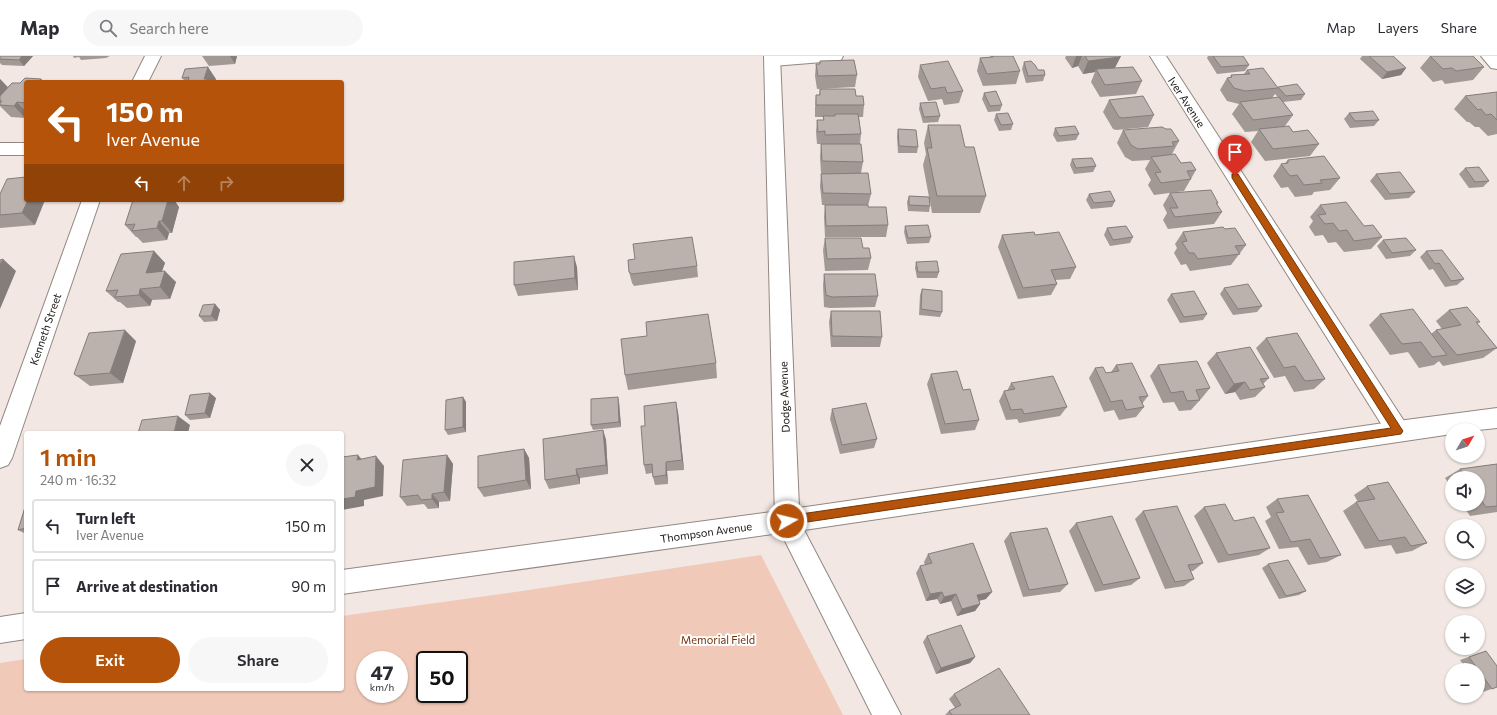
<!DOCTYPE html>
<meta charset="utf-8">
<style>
body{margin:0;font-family:Commissioner,sans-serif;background:#f7f7f7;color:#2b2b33;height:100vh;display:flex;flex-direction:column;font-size:15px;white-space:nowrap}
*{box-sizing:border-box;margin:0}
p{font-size:13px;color:#7c7c81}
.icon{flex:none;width:22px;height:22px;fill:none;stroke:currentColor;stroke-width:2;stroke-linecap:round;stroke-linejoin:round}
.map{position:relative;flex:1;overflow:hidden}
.side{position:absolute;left:24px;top:375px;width:320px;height:260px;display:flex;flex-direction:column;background:#fff;border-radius:4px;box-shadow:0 1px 3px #0004}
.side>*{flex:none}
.guide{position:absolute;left:24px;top:24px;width:320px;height:122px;border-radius:4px;box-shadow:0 1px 3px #0004;background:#b45309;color:#fff;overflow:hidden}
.needle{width:26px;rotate:51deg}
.buttons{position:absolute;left:1445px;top:367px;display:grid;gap:8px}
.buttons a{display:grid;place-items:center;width:40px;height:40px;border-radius:50%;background:#fff;box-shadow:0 1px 3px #0004;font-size:20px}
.speed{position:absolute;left:356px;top:595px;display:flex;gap:8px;font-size:20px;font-weight:700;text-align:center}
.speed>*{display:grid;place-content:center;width:52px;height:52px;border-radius:50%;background:#fff;box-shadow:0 1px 3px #0004;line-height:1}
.speed small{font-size:10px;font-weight:400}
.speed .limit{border:2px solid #111;border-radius:6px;background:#fff;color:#111}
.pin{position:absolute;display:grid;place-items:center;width:34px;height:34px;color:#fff;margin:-41px -17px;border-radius:50% 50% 50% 0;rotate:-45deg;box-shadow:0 0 4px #0007}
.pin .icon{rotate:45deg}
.me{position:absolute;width:44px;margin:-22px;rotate:82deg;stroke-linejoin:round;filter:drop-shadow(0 0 3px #0008)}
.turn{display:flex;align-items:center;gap:14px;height:84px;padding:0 16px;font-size:18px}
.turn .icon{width:52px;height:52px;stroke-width:2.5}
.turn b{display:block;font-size:28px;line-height:34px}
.lanes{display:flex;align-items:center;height:38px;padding:0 16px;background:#0003;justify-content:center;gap:20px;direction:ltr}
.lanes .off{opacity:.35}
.round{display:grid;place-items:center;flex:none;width:42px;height:42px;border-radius:21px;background:#f7f7f7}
.headline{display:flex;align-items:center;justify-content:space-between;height:68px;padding:0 16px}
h1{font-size:24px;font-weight:600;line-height:30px;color:#b45309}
.cta{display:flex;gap:8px;margin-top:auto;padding:8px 16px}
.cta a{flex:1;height:46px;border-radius:24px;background:#b45309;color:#fff;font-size:16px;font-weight:600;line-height:46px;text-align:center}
.cta a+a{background:#f7f7f7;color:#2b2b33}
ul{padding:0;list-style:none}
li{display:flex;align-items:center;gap:12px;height:54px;margin:0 8px 6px;padding:0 8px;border:2px solid #e1e1e2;border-radius:4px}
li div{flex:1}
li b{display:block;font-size:15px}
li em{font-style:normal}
header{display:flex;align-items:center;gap:24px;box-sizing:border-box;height:56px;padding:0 20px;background:#fff;border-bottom:1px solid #e1e1e2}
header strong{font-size:19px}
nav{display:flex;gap:22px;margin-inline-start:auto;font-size:14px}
.search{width:280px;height:36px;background:#f7f7f7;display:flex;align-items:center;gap:10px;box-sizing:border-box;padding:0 14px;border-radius:22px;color:#7c7c81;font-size:15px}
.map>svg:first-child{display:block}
.green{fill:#f1c9b8;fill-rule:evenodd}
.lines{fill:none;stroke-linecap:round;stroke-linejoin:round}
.minor-casing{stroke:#928883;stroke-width:2}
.secondary-casing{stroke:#928883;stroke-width:2}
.minor{fill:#fff;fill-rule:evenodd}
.secondary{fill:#fff;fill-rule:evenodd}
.wall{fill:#a29995;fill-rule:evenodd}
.shaded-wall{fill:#847d79}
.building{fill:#bcb2ad;stroke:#847d79}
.route{fill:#b45309;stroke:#753606}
.labels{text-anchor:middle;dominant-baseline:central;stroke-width:4;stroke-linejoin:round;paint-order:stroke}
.street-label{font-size:11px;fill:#181413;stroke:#fff}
.park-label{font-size:11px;fill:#742e05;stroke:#fff}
</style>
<header>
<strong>Map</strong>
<div class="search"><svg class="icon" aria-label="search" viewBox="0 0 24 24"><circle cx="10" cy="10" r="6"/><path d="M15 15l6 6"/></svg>Search here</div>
<nav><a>Map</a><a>Layers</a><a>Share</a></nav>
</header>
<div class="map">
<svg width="1497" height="659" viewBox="0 0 1497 659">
<rect width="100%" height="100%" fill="#f2e7e2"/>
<path class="green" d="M761 499 843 659H0V607L26 603V633H342V560L522 535ZM365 604H399V638H365ZM425 604H459V638H425Z"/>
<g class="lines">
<g class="minor-casing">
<path id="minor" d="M145 0H161L148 26H132Z
M772 0H843L841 4 835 5 773 10 767 9 765 5 767 1Z
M1150 0H1166L1406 368 1409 375 1406 382 1398 385 1390 382Z
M1481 0H1497V13L1491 12Z
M0 87H26V99H0Z
M82 144H100L12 402 8 409 0 412V370Z
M787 454 796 457 799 465 796 473 787 476 342 538V514Z
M26 557V583L0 587V561Z"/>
</g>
<g class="secondary-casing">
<path id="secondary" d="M764 0H780L799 452 1398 365 1497 352V372L1478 374H1452V378L804 474 901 659H872L775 465Z"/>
</g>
<use href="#minor" class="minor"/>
<use href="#secondary" class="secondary"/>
</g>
<path class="wall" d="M0 0H33L24 10 2 9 0 7Z
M73 0H110L106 2 81 4 79 1 74 2Z
M202 0H237L235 8 209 10Z
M990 0H1013L1020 15 1016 28 983 30 977 15 980 2 990 1Z
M1066 0H1121L1115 12 1142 25 1136 38 1100 41 1091 26 1095 16 1083 18 1078 10 1072 12 1065 2Z
M1208 0H1243L1249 9 1245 15 1217 18 1207 2Z
M1362 0H1393L1406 12 1401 19 1382 23 1360 3Z
M1430 0 1484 11 1473 24 1445 28 1442 24 1433 26 1420 12Z
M820 5 857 19 855 31 817 33 815 20 816 8H819Z
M1024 6 1045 19 1043 25 1026 27 1022 13Z
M920 9 963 35 959 47 944 49 942 43 928 45 918 21Z
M185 13 216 23 185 25 182 22Z
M1247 14 1278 32V31L1305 38 1301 44 1283 46 1293 59 1285 70 1293 76 1319 88 1310 100 1265 105 1251 86 1258 75 1245 76 1232 58 1239 48 1227 45 1220 34 1227 22H1230L1231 19 1244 18ZM1275 38 1278 41 1272 42Z
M25 22 41 23 44 26H26V61L25 62 11 61 0 50V23L8 31 12 27H20Z
M820 33 856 40 864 49 863 61H859L861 78 860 88 863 106 861 117 871 138 868 150V151L888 169 886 181H825L824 161 825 149H822L820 130 821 118 820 101 821 88H824H817L816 76 817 64H823V61H815V52L816 39H819Z
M1497 36V78L1488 80 1479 71H1475L1469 66H1467L1454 53 1465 40Z
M984 37 1002 49 1000 55 988 56 982 43Z
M1109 44 1154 59 1148 71 1116 74 1113 73 1103 56Z
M920 47 940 60 938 66 923 67 919 53Z
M1349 57 1379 64 1374 70 1350 72 1344 63Z
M996 58 1013 68 1011 74 999 75 994 64Z
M928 69 965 91 986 140 980 157H932L930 145V150L929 156 908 155 907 146 909 140 929 141 923 109 926 98 924 87Z
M1055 72 1079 78 1076 84 1057 86 1053 79Z
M898 73 918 91 917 97H898L897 80Z
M1123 74 1179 85 1172 98 1169 99 1181 107 1196 114 1184 135 1154 139 1148 129 1151 124 1145 113 1150 104 1132 105 1125 101 1117 87Z
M1072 103 1096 110 1093 116 1074 118 1070 109Z
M1288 104 1340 122 1330 134 1314 136 1312 139 1295 141 1288 131 1281 132 1273 120 1281 108 1285 107Z
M1465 112 1489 125 1483 131 1469 132 1459 118Z
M1376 118 1415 136 1409 142 1385 144 1370 125Z
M7 123 35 169 0 172V159Z
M1170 137 1218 147 1217 148 1222 156 1214 168 1168 173 1163 164 1167 157 1163 149Z
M1089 138 1115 145 1112 151 1091 153 1086 144Z
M133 144H174L179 151 172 177H169L167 184 143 187 137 181H136L125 169Z
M1320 149 1364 170 1382 181 1371 193 1344 196 1336 186 1328 187 1323 179 1315 180 1309 171 1313 165 1310 161Z
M905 170 931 181 929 187 907 188 904 176Z
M1107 172 1133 181 1130 187 1110 190 1104 179Z
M1225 173 1246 189 1231 209 1190 215 1186 208 1181 209 1174 197 1177 192 1175 188 1183 176Z
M1002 179H1035L1076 211 1070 223 1055 224 1057 228 1051 239 1018 243 998 191Z
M825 182 871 202 868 214 825 215 823 194Z
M1383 184 1416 194 1410 200 1386 203 1377 190Z
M154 195 165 207 162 215 176 226 170 243 152 244 150 250 127 252 120 246H118L106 235Z
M1426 195 1464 223 1457 229 1445 231 1433 213 1429 214 1420 201Z
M916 206 939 216 937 222H917L915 212Z
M697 210 698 221 634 230 632 227 629 216Z
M577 211 578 234 518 240 514 229Z
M824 218 878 240 875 251 830 252 824 251 823 229Z
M1224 232 1262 250 1257 256 1233 259 1220 238Z
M922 233 942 256 940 261 919 259 920 239Z
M1171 238 1207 258 1203 264 1180 267 1167 244Z
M215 248 220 254 217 265 204 266 199 260Z
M1449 254 1480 266 1477 267 1497 292 1483 302 1443 310 1439 305 1434 309 1419 312 1408 296 1390 299 1369 269 1380 258 1431 278 1436 274 1442 273 1436 265Z
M831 255 882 281 880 291H831L829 266Z
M1266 282 1325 323 1314 333 1294 336 1285 320 1274 322 1256 292Z
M136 285 123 327 90 330 74 318Z
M1216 297 1269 322 1263 328 1265 331 1255 341 1240 344 1235 336 1225 338 1207 307Z
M716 307 717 322 628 334 625 319Z
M1116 309 1148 340 1142 348 1144 351 1136 361 1119 364 1114 354 1104 356 1089 322 1095 312 1106 317 1111 316Z
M1158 309 1210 332 1201 343H1200V344L1191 354 1179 355 1174 346 1163 347 1150 320Z
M931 318 963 334 979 364 975 374 941 378 927 328Z
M1011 327 1067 351 1060 360 1019 367 1017 363 1006 364 999 345 1004 335H1007Z
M463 341 466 346V376L448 379 445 374Z
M216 342 210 362 190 364 185 359Z
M619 346 621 371 593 374 591 369Z
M832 353 877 383 874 392 840 398 830 363Z
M678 356 684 414 667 415 668 428 655 429 652 417 646 418 644 409 645 370Z
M603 374 606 384 608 418 580 422V428L549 433 545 424Z
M524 393 529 402 531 433 484 441 478 432Z
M447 399 453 408 450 445 439 446V452L428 453 424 448 407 450 400 441Z
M1497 408V456L1470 460 1462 448H1478V422H1452V432L1445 422 1460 413Z
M1367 430 1427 487 1412 495 1396 498 1391 489 1365 493 1343 455 1356 446H1358L1354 439Z
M1277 443 1341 499 1327 506 1308 509 1298 491 1279 493 1265 465 1271 461 1266 451Z
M26 448V478L18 474Z
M1204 451 1234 465 1270 492 1259 499 1218 507 1194 460Z
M1143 455 1203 507 1193 515H1191L1194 523 1184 530 1165 533 1135 463Z
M1076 467 1140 522 1131 529 1095 536 1069 475Z
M1010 477 1068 528 1060 536 1023 541 1004 485Z
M928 498 986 543 979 545 980 548 975 555 957 560 951 545 940 548 937 543 926 545 916 517 920 510 925 509 924 506Z
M1268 508 1306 535 1299 539 1279 543 1262 512Z
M927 580 975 601 970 607 936 618 923 586Z
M1486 595 1497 631 1483 636 1478 629V614H1467L1460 604Z
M954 638 1030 659H945L949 655 955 652 949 643Z"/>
<path class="shaded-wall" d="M22 0H33L24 10 19 4Z
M230 0H237L235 8Z
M1076 0H1082L1078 10 1072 12Z
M1115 0H1121L1114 13H1096L1095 16 1083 18 1088 5Z
M208 11 216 23 215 26H206L204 23Z
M1406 12 1401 19 1382 23 1387 16Z
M0 23 9 33 0 44Z
M41 23 44 26H39Z
M17 46 26 56V61L25 62 14 50Z
M28 144H45L35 169 22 157Z
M168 144H174L179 151 172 177 162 165Z
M159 165 169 177 167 184 157 172Z
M154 195 165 207 157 228 146 217Z
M574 200 577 211 578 234 575 222Z
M3 203 16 215 0 253V209Z
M165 215 176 226 170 243 160 231Z
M140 233 152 244 150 250 139 239Z
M215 248 220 254 217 265 211 260Z
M125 274 136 285 123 327 110 317Z
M1245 326 1235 336 1225 338 1234 328Z
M210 337 216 342 210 362 205 357Z
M463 341 466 346V376L463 371Z
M618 341 619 346 621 371 619 366Z
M676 346 678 356 684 414 682 404Z
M178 360 190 369 188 377H174Z
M603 374 606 384 608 418 606 409Z
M524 393 529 402 531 433 526 424Z
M358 399 366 408 357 404Z
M447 399 453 408 450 445 444 436Z
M376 400 384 410 383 440 364 444V450L342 454V443L356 435Z
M666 406 667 415 668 428 666 419Z
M576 413 580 422V428L577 419Z
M432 438 439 446V452L432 443Z
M942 536 937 543 926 545 930 538Z
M992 536 986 543 972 546 977 539Z
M956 538 951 545 940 548 944 541Z
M980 548 975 555 957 560 962 553Z
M975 601 970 607 936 618 941 612Z"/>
<path class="building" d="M0 0H22L19 4 0 3Z
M993 0H1013L1020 15 987 18 980 2 993 1Z
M1085 0H1119L1120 1 1088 5Z
M1213 0H1243L1249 9 1221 11Z
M1369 0H1393L1406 12 1387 16Z
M1430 0H1473L1484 11 1456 15 1452 12 1443 13Z
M854 4 857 19 818 20 816 8H820V5Z
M948 5 963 35 947 37 945 31 931 33 920 9Z
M1031 5 1035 9 1038 14H1044L1045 19 1028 20 1024 6Z
M208 11 204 23H207L206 26H179L188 25 189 21 182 22 185 13Z
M1133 11 1142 25 1105 29 1096 13Z
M1263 12 1278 32 1245 35 1234 32 1227 22 1232 21 1231 19 1250 18 1247 14Z
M25 22 41 23 39 26H26V47L17 46 14 50 0 49V47L2 45H0V40L12 27H20Z
M1297 28 1305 38 1286 40 1278 31Z
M820 33H855L856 40H863L864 49H816V39H820Z
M996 35 1002 49 990 50 984 37Z
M1497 36V64L1491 58 1486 59 1481 53 1478 54 1465 40Z
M1143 40 1154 59 1122 62 1119 61 1109 44Z
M1279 41 1293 59 1253 64 1240 46Z
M936 46 940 60 924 61 920 47Z
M1373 55 1379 64 1355 65 1349 57Z
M1008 57 1013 68 1001 69 996 58Z
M835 58H858L861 78 825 79V75L818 76 817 64H824L823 60H835Z
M928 69H960L965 91H974L986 140H937L927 92H932Z
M1075 70 1079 78 1059 80 1055 72Z
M1289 70 1293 76 1308 74 1319 88 1273 93 1259 73Z
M1162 71 1166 73H1171L1179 85 1172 86 1174 90 1138 93 1131 89 1123 74Z
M898 73 916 74 918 91 899 90Z
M821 88H861L863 106 822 105Z
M1175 98 1181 107 1191 106 1196 114 1187 115 1191 123 1161 127 1155 117 1161 116 1151 101Z
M1324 100 1340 122 1320 124 1322 127 1304 129 1297 119 1290 120 1281 108 1288 107V104Z
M1092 102 1096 110 1076 112 1072 103Z
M1479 111 1489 125 1475 126 1465 112Z
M1400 116 1415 136 1390 138 1376 118Z
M868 117 871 138 823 137 821 118Z
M26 121V144H28L22 157 0 159V138L7 123Z
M1211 134 1218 147H1216L1222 156 1175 161 1170 152H1178L1170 137Z
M1110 135 1115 145 1094 147 1089 138Z
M909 140 929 141 930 150 909 149Z
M133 144H168L162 165H159L157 172 132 175 135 168 125 169Z
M1346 146 1364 170 1373 169 1382 181 1354 185 1347 174 1339 175 1333 167 1325 168 1318 159 1326 158 1320 149Z
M825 149H868V151H886L888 169 826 170Z
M928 169 931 181 908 182 905 170Z
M1126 170 1133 181 1113 184 1107 172Z
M1223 171 1225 173 1235 172 1246 189 1235 190 1240 198 1198 203 1194 197H1189L1182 186 1187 185 1183 176Z
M1034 176 1035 179 1059 176 1076 211 1051 214 1057 228 1023 232 1002 179Z
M692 181 697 210 632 218 629 216 628 204 635 203 633 188Z
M825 182H861L863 192H869L871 202 827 203Z
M1406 182 1416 194 1392 197 1383 184Z
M1442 194 1464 223 1451 225 1439 207 1435 208 1426 195Z
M154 195 146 217 165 215 160 231 140 233 139 239 115 241 118 234 106 235 121 198Z
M574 200 575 222 514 229V206Z
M3 203 0 209V204Z
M937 205 939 216H918L916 206Z
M824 218H875L878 240 832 241 826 239Z
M1248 228 1262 250 1238 253 1224 232Z
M922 233 942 235V256L921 253Z
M1194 235 1207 258 1184 261 1171 238Z
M215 248 211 260H199L203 249Z
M1467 251 1480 266H1476L1497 292 1457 299 1436 274 1461 269 1449 254Z
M1413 253 1447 299 1432 301 1421 286 1402 288 1380 258Z
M831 255H880L882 281 832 280Z
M708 258 716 307 625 319 621 283 647 280 646 266Z
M125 274 110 317 77 320 74 318 89 277Z
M1297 277 1325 323 1305 325 1295 310 1284 312 1266 282Z
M1250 291 1269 322 1260 323 1265 331 1250 334 1245 326 1234 328 1216 297Z
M1197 305 1210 332 1196 334 1200 344 1187 345 1183 335 1171 337 1158 309Z
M1132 307 1148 340 1139 341 1144 351 1126 354 1122 344 1111 346 1095 312 1103 311 1106 317 1119 315 1116 309Z
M957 315 963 334 970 333 979 364 945 368 931 318Z
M1053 320 1067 351 1024 358 1022 353 1011 354 1004 335 1015 333 1011 327Z
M210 337 205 357 185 359 190 339Z
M463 341V371L445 374 446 344Z
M618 341 619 366 591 369V343Z
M676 346 682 404 666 406V419L653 421 652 408 644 409 641 370H645L644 350Z
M866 347 877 383 842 389 832 353Z
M178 360 174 377H138L142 364Z
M603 374 606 409 576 413 577 419 545 424 543 383Z
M524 393 526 424 478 432V400Z
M358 399 357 404 376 400 375 431 356 435 355 441 342 443V401Z
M447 399 444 436 432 438V443L421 444 418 439 400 441 403 404Z
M1497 408V450L1486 451 1478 440V422H1466L1460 413Z
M1388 426 1427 487 1411 490 1405 481 1379 485 1356 446 1375 443 1367 430Z
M1308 439 1341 499 1320 502 1310 483 1291 486 1276 457 1284 456 1277 443Z
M26 448V472L18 474Z
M1225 448 1234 465 1254 461 1270 492 1228 499 1204 451Z
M1177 450 1203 507 1188 509 1194 523 1175 526 1143 455Z
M1112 460 1140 522 1103 529 1076 467Z
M1047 472 1068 528 1029 534 1010 477Z
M973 487 992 536 977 539 980 548 962 553 956 538 944 541 942 536 930 538 920 510 932 507 928 498Z
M1288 504 1306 535 1286 540 1268 508Z
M961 569 975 601 941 612 927 580Z
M1486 595 1497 610V631L1492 633 1469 601Z
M999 612 1030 659H952L949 655 961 649 954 638Z"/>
<path class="route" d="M1232 118H1238L1401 372 1403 375 1401 378 787 469 784 468 782 465 784 461 787 460 1391 372 1232 122Z"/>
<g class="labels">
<g class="street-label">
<text transform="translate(1187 46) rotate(57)">Iver Avenue</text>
<text transform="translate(45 273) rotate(-71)">Kenneth Street</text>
<text transform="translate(784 341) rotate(-92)">Dodge Avenue</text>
<text transform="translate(706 476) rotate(-8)">Thompson Avenue</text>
</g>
<g class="park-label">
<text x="718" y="583">Memorial Field</text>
</g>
</g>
</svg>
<div class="buttons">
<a><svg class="needle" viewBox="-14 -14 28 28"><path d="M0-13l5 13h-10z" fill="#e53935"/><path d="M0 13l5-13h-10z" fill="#7c7c81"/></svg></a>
<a><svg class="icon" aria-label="sound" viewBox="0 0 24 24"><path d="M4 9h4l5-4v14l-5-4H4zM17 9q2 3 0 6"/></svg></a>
<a><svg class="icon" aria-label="search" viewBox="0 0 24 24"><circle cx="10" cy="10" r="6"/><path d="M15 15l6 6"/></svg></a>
<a><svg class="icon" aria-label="layers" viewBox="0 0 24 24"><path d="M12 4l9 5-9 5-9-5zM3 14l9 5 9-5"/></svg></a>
<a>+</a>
<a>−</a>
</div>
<div class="speed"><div>47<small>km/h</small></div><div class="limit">50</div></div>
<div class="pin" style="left:1235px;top:120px;background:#d93025"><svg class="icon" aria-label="arrive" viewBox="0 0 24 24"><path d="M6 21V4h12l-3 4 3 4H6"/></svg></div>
<svg class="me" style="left:787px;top:465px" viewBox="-20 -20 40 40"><circle r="17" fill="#b45309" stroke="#fff" stroke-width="3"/><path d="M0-11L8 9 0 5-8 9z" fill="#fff"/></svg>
<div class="guide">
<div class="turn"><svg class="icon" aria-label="left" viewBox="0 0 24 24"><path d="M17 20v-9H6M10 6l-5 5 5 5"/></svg><div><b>150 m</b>Iver Avenue</div></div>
<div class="lanes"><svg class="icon" aria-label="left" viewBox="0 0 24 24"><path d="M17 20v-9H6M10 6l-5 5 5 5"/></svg><svg class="icon off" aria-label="ahead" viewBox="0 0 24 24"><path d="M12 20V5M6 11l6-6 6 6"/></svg><svg class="icon off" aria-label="right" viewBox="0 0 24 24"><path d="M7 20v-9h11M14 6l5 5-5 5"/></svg></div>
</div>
<section class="side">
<div class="headline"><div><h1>1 min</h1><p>240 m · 16:32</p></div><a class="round"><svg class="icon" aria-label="close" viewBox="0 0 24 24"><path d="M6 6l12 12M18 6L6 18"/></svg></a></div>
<ul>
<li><svg class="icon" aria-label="left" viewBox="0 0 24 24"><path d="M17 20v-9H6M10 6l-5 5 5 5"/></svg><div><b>Turn left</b><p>Iver Avenue</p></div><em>150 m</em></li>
<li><svg class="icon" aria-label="arrive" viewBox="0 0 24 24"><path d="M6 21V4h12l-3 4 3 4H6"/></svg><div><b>Arrive at destination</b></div><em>90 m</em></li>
</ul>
<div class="cta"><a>Exit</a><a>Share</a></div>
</section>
</div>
